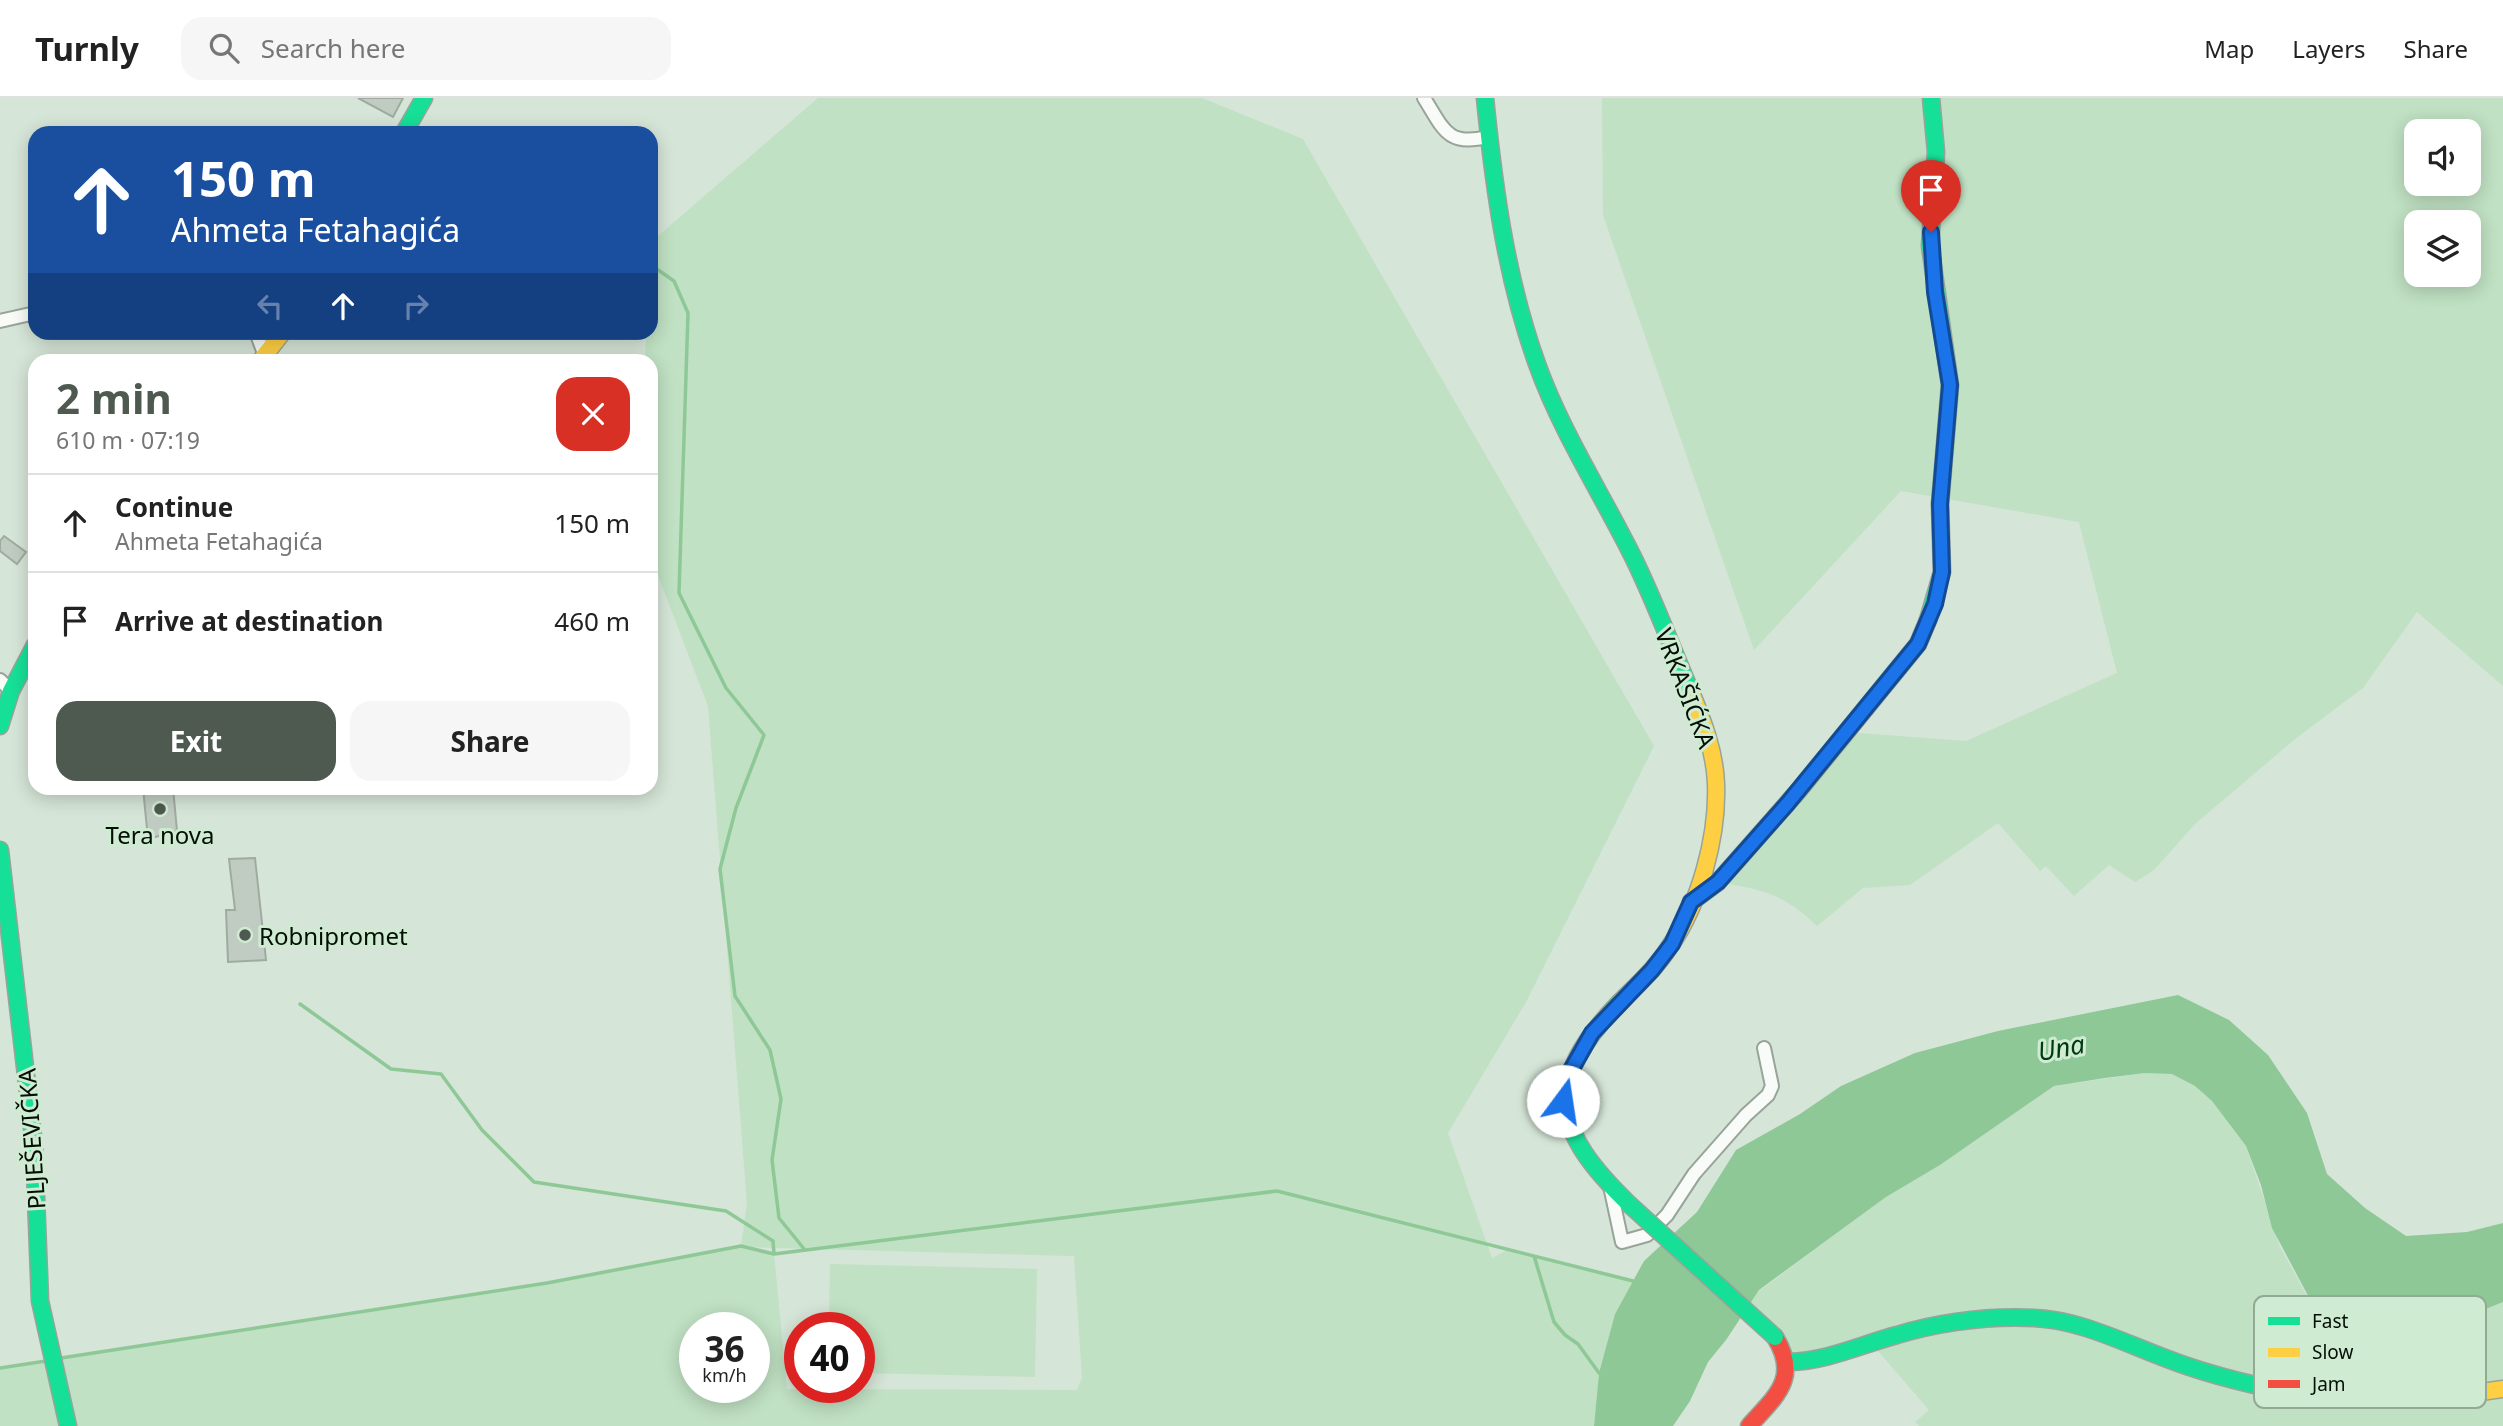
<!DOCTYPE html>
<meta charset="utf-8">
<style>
body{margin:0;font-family:"Noto Sans",sans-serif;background:#f6f6f6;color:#222;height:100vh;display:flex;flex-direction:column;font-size:26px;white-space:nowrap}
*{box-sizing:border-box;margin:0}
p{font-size:23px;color:#767676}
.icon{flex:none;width:38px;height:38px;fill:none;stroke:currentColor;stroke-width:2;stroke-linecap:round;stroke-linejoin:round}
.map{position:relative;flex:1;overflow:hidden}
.details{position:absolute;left:28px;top:256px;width:630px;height:441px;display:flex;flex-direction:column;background:#fff;border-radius:21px;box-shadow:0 4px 18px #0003}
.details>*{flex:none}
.banner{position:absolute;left:28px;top:28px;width:630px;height:214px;border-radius:21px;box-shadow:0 4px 18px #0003;background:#1a4fa0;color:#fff;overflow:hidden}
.tools{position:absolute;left:2404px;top:21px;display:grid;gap:14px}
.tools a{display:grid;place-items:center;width:77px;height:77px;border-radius:14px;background:#fff;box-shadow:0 4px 18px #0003;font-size:35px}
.speed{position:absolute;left:679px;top:1214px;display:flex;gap:14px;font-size:35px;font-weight:700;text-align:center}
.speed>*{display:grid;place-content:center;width:91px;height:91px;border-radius:50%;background:#fff;box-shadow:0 4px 18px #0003;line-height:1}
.speed small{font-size:18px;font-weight:400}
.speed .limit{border:10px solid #d22;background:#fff;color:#111}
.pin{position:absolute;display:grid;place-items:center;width:60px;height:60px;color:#fff;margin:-72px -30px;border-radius:50% 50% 50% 0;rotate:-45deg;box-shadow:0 0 7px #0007}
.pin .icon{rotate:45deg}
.me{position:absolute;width:77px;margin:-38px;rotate:14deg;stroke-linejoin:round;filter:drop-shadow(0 0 5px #0008)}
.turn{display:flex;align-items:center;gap:24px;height:147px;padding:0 28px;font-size:32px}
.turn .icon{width:91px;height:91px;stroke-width:2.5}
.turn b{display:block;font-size:49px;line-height:60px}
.lanes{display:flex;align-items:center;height:66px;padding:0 28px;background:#0003;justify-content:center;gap:35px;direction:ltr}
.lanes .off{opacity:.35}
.round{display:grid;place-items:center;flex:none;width:74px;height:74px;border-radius:21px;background:#f6f6f6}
.overview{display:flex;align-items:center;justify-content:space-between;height:119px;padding:0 28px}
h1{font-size:42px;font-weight:700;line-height:52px;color:#4e594f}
.cta{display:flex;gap:14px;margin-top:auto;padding:14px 28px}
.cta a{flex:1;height:80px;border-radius:21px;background:#4e594f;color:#fff;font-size:28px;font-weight:700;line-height:80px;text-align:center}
.cta a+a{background:#f6f6f6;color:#222}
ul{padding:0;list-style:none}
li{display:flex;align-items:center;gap:21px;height:98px;padding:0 28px;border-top:2px solid #e0e0e0}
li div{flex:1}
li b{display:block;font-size:26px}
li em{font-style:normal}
header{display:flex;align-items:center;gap:42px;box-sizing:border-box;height:98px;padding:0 35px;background:#fff;border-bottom:2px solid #e0e0e0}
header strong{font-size:33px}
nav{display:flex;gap:38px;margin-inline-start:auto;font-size:24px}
.search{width:490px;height:63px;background:#f6f6f6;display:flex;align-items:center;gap:18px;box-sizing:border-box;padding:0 24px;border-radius:21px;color:#767676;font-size:26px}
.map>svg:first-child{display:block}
.green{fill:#c0e1c3;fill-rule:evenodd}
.water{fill:#8fc897}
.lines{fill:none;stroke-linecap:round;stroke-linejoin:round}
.stream{stroke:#8fc897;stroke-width:3.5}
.building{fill:#c0ccc1;stroke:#9faba1;stroke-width:2}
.street-casing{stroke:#98a499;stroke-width:16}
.fast-casing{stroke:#98a499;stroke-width:19}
.slow-casing{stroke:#98a499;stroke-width:19}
.jam-casing{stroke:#98a499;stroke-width:19}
.street{stroke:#f9fbf9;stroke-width:12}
.fast{stroke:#16e098;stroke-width:16}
.slow{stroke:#ffcf43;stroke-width:16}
.jam{stroke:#f24e42;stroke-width:16}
.fast-bridge-casing{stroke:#98a499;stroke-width:19;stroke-linecap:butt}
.fast-bridge{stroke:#16e098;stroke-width:16}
.route-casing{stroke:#114b97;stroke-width:18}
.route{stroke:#1a73e8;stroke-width:12}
.poi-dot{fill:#4e594f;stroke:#cfebd2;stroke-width:2.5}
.labels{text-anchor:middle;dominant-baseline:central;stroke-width:6;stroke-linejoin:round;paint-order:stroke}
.street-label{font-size:24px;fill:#050e06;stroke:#cfebd2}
.poi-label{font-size:24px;fill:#050e06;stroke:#cfebd2}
.water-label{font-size:26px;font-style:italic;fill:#013a12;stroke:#cfebd2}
.key{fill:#cfebd2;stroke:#92a995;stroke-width:2}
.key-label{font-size:19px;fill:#050e06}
</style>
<header>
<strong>Turnly</strong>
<div class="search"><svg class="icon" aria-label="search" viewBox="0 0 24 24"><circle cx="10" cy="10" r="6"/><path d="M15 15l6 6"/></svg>Search here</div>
<nav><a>Map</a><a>Layers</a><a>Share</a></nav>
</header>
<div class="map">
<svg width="2503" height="1328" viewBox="0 0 2503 1328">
<rect width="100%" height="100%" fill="#d5e5d7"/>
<path class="green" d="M818 0H1202L1303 41 1654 648 1526 904 1448 1035 1492 1160 1509 1151 1633 1183 1615 1216 1599 1275 1594 1328H0V1270L547 1185 741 1148 747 1105 708 608 652 462 651 262H645L646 235 651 234V144ZM745 1149 1074 1158 1082 1280 1077 1292 787 1291 774 1156ZM695 1230H754V1290H695Z
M1602 0H2503V588L2417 514 2363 590 2295 641 2195 726 2154 772 2135 784 2109 767 2074 798 2046 768 2040 773 1998 725 1910 787 1863 790 1817 828C1783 795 1763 792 1718 784L1845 634 1966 643 2117 575 2079 424 1901 393 1754 552 1603 117ZM2417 33H2469V86H2417ZM2417 124H2469V177H2417Z
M2145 975 2172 976 2195 988 2212 1003 2246 1048 2280 1149 2321 1223 2338 1234 2357 1239 2461 1221 2503 1204V1328H1919L1915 1324 1929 1312 1872 1246 1789 1264 1742 1210 1759 1193 1886 1099 1940 1067 2054 988Z
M830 1166 1037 1171 1035 1279 859 1275V1230H829Z"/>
<path class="water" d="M2178 897 2229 922 2268 957 2307 1015 2327 1076 2365 1110 2406 1138 2467 1134 2503 1125V1204L2461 1221 2357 1239 2338 1234 2321 1222 2272 1130 2261 1087 2246 1048 2212 1003 2195 988 2172 976 2145 975 2105 980 2054 988 1940 1067 1886 1099 1759 1192 1726 1242 1708 1264 1690 1303 1673 1328H1594L1599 1275 1615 1216 1644 1163 1697 1114 1736 1052 1800 1016 1841 988 1915 955 1998 933Z"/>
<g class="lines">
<path class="stream" d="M651 167 674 183 688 215 679 495 726 590 764 637 736 710 720 771 735 898 770 952 781 1001 772 1062 779 1120 805 1152
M300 906 391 971 441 976 482 1032 534 1084 726 1113 773 1143 774 1156
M1534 1158 1554 1224 1565 1237 1578 1246 1599 1275
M61 1260 547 1185 741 1148 774 1156 1277 1093 1633 1183
M0 1270 46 1263"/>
</g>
<path class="building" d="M358 0H403L393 19Z
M4 438 26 454 17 466 0 453V443Z
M143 690H173L177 733 148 741Z
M255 760 266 862 228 864 226 812H235L229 761Z"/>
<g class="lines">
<g class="street-casing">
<path id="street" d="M1424 0C1443 30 1447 49 1487 39
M0 223 35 215
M256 234 265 258
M0 582 11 593
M1610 1088 1622 1144 1647 1137 1667 1117 1694 1076 1746 1017 1768 997 1772 988 1764 950"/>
</g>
<g class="fast-casing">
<path id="fast" d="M1485 0C1494 90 1506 180 1537 266 1561 333 1600 393 1632 457 1654 501 1671 548 1691 594
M404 35 424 0
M1928 522 1942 474 1940 406 1950 287 1930 148 1936 54 1931 0
M0 628 11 593 35 547
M0 752 34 1047 40 1203 68 1328
M1620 904C1541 985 1552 1032 1630 1107
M1789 1264C1827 1263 1860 1247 1897 1237 1941 1224 1987 1218 2034 1220 2080 1222 2122 1244 2165 1260 2203 1275 2243 1285 2283 1293"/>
</g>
<g class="slow-casing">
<path id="slow" d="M261 262 283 234
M1691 804 1718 784 1799 692 1918 546 1928 522
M1620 904C1638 886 1657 869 1670 848 1700 805 1718 738 1716 686 1715 654 1703 623 1691 594
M2283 1293C2357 1306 2429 1303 2503 1291"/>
</g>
<g class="jam-casing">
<path id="jam" d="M1749 1328C1776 1298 1800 1280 1775 1239"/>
</g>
<use href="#street" class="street"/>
<use href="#fast" class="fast"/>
<use href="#slow" class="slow"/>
<use href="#jam" class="jam"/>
<g class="fast-bridge-casing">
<path id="fast-bridge" d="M1630 1107 1775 1239"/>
</g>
<use href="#fast-bridge" class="fast-bridge"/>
</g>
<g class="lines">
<g class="route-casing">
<path id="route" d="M1563 1003 1566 981 1592 935 1652 872 1672 846 1691 804 1718 784 1787 706 1918 546 1935 506 1942 474 1940 406 1950 287 1935 194 1931 134"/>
</g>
<use href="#route" class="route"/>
</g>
<g class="poi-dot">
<circle cx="160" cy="711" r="7"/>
<circle cx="245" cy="837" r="7"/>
</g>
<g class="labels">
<g class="street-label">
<text transform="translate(1686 590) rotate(69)">VRKAŠIĆKA</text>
<text transform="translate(31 1041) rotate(-94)">PLJEŠEVIČKA</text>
</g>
<g class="poi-label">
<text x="160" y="736">Tera nova</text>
<text x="259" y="837" text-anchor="start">Robnipromet</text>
</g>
<g class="water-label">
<text transform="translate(2061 949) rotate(-10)">Una</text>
</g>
</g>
<rect x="2254" y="1198" width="232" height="112" rx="10" class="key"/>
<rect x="2268" y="1219" width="32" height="8" fill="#16e098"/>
<rect x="2268" y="1250" width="32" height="9" fill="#ffcf43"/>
<rect x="2268" y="1282" width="32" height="8" fill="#f24e42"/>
<g class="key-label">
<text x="2312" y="1230">Fast</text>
<text x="2312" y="1261">Slow</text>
<text x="2312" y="1293">Jam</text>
</g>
</svg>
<div class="tools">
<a><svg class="icon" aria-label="sound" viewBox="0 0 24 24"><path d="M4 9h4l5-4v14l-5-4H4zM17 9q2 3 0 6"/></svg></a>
<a><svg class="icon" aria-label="layers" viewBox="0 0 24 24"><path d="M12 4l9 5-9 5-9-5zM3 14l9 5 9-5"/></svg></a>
</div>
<div class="speed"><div>36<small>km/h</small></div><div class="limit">40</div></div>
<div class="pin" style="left:1931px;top:134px;background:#d93025"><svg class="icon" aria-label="arrive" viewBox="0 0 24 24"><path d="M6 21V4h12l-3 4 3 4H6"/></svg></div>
<svg class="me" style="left:1563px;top:1003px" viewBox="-20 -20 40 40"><circle r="19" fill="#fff"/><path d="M0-13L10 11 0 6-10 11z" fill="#1a73e8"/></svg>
<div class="banner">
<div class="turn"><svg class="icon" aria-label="ahead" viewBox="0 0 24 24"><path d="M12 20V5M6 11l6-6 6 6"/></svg><div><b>150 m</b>Ahmeta Fetahagića</div></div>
<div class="lanes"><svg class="icon off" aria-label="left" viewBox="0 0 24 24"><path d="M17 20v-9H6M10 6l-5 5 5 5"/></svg><svg class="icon" aria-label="ahead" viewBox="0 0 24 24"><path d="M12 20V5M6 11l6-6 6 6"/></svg><svg class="icon off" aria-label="right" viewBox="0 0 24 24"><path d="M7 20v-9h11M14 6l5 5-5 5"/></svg></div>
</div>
<section class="details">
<div class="overview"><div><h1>2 min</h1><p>610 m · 07:19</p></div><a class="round" style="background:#d93025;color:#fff"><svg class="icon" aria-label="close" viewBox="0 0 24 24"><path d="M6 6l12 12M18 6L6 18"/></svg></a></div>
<ul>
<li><svg class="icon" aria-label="ahead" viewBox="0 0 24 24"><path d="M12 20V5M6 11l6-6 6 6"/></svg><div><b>Continue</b><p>Ahmeta Fetahagića</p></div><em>150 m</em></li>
<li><svg class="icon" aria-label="arrive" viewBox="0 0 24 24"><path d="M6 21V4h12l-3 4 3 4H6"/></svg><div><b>Arrive at destination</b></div><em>460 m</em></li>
</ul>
<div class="cta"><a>Exit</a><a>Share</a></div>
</section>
</div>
